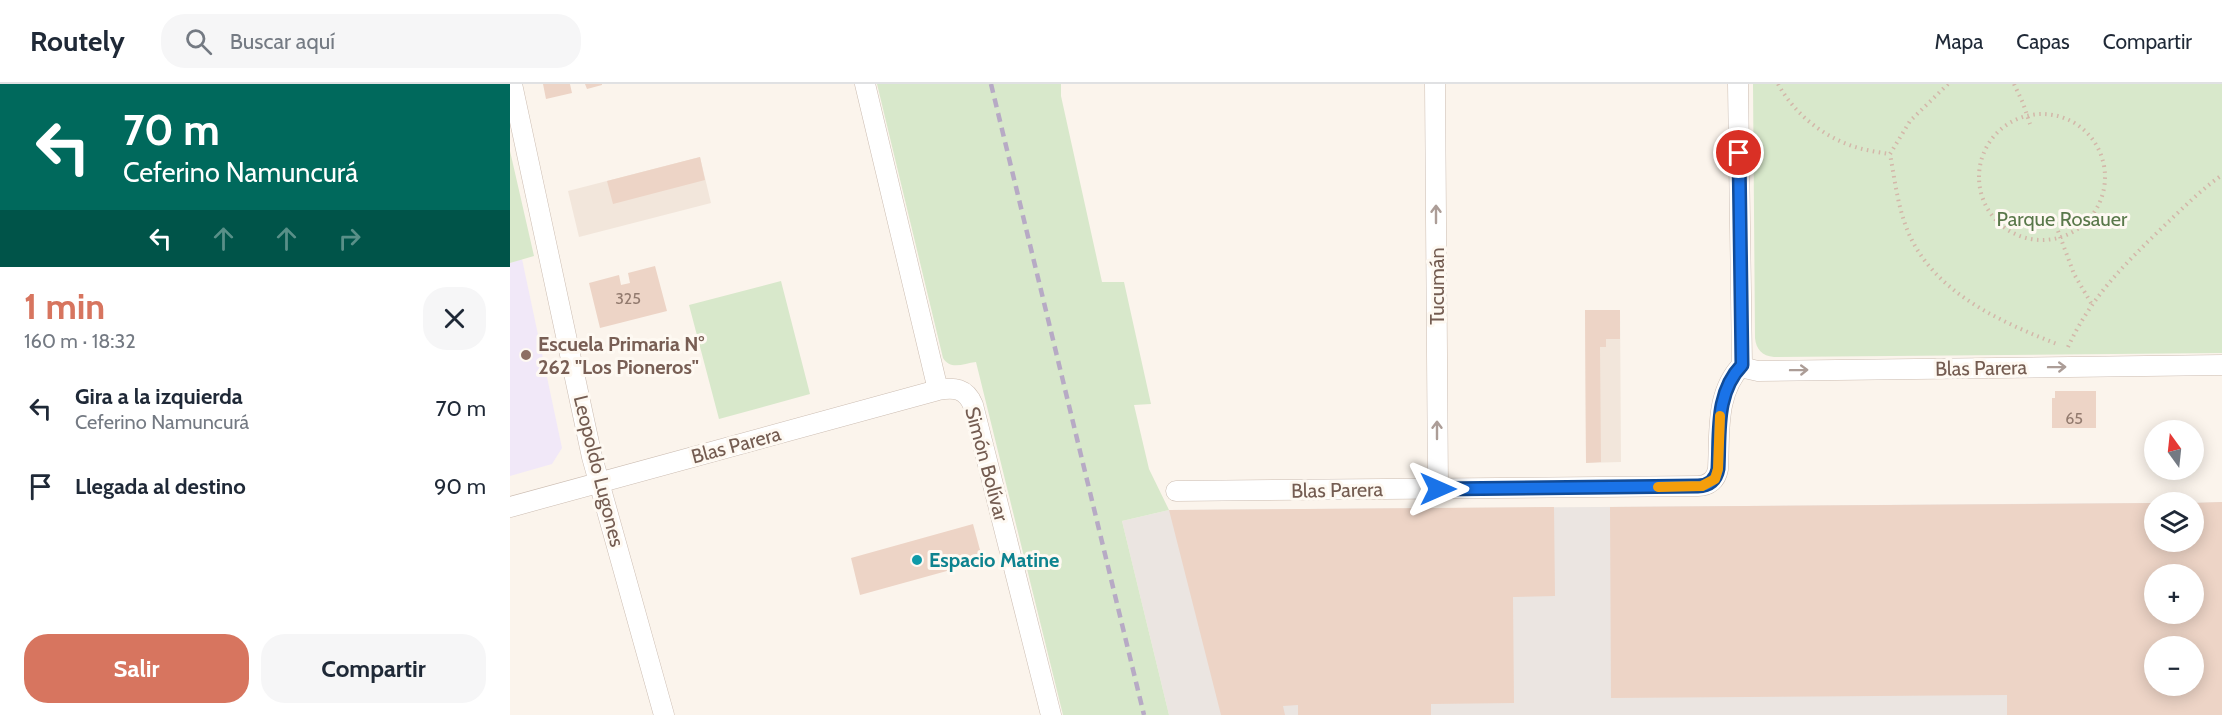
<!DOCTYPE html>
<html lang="es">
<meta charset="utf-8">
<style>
body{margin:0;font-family:Cabin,sans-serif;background:#f6f6f7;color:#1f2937;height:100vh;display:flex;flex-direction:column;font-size:22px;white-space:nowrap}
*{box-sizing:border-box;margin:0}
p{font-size:20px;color:#747a83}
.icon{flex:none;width:33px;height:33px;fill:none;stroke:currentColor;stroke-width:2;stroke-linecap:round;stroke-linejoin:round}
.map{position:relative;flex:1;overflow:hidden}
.sheet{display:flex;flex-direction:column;background:#fff;width:510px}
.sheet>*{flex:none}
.hud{background:#00695c;color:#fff;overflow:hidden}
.needle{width:39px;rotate:345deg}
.fabs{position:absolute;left:1634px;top:336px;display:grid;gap:12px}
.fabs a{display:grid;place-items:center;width:60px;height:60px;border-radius:50%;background:#fff;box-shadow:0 3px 15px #0003;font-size:30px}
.pin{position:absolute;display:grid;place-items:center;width:51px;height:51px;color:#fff;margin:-26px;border:3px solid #fff;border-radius:50%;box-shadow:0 2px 6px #0007}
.me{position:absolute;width:66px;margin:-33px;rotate:90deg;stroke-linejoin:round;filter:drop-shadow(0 0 4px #0008)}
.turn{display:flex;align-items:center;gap:21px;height:126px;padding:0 24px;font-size:27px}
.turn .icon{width:78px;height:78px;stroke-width:2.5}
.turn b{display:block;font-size:42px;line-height:51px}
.lanes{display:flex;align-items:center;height:57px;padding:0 24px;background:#0003;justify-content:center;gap:30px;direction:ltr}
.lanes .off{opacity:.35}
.round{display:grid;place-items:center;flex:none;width:63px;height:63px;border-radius:24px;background:#f6f6f7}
.summary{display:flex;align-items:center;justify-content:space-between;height:102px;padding:0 24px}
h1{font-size:36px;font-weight:700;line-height:45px;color:#d7755f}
.button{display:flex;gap:12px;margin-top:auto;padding:12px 24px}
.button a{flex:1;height:69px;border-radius:24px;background:#d7755f;color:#fff;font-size:24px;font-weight:700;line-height:69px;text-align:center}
.button a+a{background:#f6f6f7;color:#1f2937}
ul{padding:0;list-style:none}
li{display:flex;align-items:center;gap:18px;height:78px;padding:0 24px}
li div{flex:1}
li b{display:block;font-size:22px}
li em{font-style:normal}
header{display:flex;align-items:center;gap:36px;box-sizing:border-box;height:84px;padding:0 30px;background:#fff;border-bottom:2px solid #e0e1e3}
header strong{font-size:28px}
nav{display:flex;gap:33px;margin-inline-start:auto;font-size:21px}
.search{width:420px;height:54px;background:#f6f6f7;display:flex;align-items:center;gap:15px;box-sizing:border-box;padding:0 21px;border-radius:24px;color:#747a83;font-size:22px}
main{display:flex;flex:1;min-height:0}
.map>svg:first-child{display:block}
.residential{fill:#f2e6db}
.industrial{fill:#ebe5e1;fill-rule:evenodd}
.education{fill:#f1e8f8}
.green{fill:#d8e8cb}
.building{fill:#edd4c6;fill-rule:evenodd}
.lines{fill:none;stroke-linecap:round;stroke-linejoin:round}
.street-casing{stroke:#ccbdb2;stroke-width:21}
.path{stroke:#d3b7a9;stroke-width:4;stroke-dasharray:1.5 4.5;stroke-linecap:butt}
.street{stroke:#fff;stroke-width:20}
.rail{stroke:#b7aac5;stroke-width:4.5;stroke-dasharray:9 6;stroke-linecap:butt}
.oneway{stroke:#ac9d97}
.route-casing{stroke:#114b97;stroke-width:15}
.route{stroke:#1a73e8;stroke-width:10}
.slow{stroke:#f59e0b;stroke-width:10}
.education-dot{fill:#8d6e63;stroke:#fef9f2;stroke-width:2}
.culture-dot{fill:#0f9aa8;stroke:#fef9f2;stroke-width:2}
.labels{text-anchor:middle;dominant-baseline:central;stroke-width:6;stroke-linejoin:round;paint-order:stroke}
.number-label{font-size:16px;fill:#927a6e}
.park-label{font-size:20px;fill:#59784a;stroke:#fef9f2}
.street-label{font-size:20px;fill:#745c51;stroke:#fef9f2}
.education-label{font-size:20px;font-weight:bold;fill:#785e54;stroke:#fef9f2;text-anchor:start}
.culture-label{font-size:20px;font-weight:bold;fill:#0d838f;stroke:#fef9f2;text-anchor:start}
</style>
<header>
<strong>Routely</strong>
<div class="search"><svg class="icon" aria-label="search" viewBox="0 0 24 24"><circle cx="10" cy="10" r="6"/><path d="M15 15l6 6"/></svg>Buscar aquí</div>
<nav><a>Mapa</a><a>Capas</a><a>Compartir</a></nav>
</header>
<main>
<section class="sheet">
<div class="hud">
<div class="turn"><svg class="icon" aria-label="left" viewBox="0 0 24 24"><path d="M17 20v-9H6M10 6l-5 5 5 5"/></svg><div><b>70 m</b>Ceferino Namuncurá</div></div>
<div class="lanes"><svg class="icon" aria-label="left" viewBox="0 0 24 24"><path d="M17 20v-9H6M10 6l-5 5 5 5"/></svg><svg class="icon off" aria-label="ahead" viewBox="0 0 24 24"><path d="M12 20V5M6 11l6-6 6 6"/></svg><svg class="icon off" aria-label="ahead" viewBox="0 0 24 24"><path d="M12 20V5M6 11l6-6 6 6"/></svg><svg class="icon off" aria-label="right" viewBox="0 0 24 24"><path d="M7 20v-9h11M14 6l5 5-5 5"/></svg></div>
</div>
<div class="summary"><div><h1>1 min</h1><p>160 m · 18:32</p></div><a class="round"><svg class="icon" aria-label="close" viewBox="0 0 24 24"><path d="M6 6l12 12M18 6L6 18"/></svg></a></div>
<ul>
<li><svg class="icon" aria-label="left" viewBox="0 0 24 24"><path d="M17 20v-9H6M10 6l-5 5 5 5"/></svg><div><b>Gira a la izquierda</b><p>Ceferino Namuncurá</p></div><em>70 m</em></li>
<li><svg class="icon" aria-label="arrive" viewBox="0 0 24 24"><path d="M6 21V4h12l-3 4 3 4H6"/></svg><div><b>Llegada al destino</b></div><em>90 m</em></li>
</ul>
<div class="button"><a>Salir</a><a>Compartir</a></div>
</section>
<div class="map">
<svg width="1712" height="631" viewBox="0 0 1712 631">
<rect width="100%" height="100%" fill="#fbf4ec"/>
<path class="residential" d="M190 73 201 119 69 153 58 107Z
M1075 226H1110L1111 378 1076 379Z"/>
<path class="industrial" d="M1712 418V631H659L612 437 659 426 1644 419V458H1683V419ZM1644 490H1683V530H1644ZM1644 562H1683V602H1644Z"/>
<path class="education" d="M12 175 52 364 42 380 0 392V179Z"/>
<path class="green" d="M367 0H551V12L592 198H614L641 320 624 321 639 385 659 426 612 437 659 631H553L466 278C454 279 441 287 433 274Z
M1243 0H1712V269L1264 273C1252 272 1246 265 1245 254Z
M0 67 24 172 0 179Z
M271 197 300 310 209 335 179 221Z"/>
<path class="building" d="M33 0H60L62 9 36 15Z
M75 0H92V1L77 5Z
M190 73 195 96 103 120 97 97Z
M145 182 157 227 90 244 79 199 109 191 111 201 120 199 118 189Z
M1075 226H1110V255H1096V263H1090L1091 378 1076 379Z
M1545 307H1586V344H1542V314H1545Z
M1712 418V631H1497V611L1101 614 1100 423 1644 419V458H1683V419ZM1644 490H1683V530H1644ZM1644 562H1683V602H1644Z
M1044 423 1045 512 1003 513 1004 619 921 620V631H788V621L773 622 775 631H711L659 426Z
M463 440 473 477 350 511 341 474Z"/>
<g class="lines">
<g class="street-casing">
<path id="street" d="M2 0 82 373 154 631
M355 0 428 306
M925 0 928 405
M1232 281 1239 285 1248 287 1712 281
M666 407 1188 402C1199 402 1206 396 1208 385 1210 349 1205 309 1232 281L1228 0
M0 423 428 306C444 303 456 304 463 321L541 631"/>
</g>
<path class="path" d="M1268 0C1284 29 1311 51 1342 62 1354 66 1367 68 1379 70
M1438 0 1400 37 1380 70C1385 97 1388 125 1399 150 1425 209 1491 238 1547 260
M1504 0 1513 19 1520 40
M1469 93a63 63 0 1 1 126 0a63 63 0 1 1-126 0Z
M1548 147 1564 190 1581 219
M1558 263C1582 211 1616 179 1656 140 1674 123 1692 105 1712 91"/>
<use href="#street" class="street"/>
<path class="rail" d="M481 0 634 631"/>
</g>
<defs><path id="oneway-shaft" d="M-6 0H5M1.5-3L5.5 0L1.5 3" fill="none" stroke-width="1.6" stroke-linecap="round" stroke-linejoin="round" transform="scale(1.5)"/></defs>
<g class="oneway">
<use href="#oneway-shaft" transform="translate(926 130) rotate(-90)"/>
<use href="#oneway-shaft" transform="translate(1547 283) rotate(-1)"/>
<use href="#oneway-shaft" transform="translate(1289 286) rotate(-1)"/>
<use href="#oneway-shaft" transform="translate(927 346) rotate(-90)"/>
</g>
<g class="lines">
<g class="route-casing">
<path id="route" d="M928 405 1188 402C1199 402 1206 396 1208 385 1210 348 1205 309 1232 281L1229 69"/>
</g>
<use href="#route" class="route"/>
<path class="slow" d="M1148 403 1192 402 1205 395 1208 385 1210 332"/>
</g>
<circle class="education-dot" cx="16" cy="271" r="6"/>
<circle class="culture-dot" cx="407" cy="476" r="6"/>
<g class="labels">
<g class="number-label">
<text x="118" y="214">325</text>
<text x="1564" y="334">65</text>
</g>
<g class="park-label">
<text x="1552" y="135">Parque Rosauer</text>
</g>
<g class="street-label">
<text transform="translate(927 202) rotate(-90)">Tucumán</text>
<text transform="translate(1471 284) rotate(-1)">Blas Parera</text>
<text transform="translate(226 361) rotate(-15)">Blas Parera</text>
<text transform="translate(477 380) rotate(75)">Simón Bolívar</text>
<text transform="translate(89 387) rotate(76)">Leopoldo Lugones</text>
<text transform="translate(827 406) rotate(-1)">Blas Parera</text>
</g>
<g class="education-label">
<text x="28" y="260">Escuela Primaria N°<tspan x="28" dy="23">262 "Los Pioneros"</tspan></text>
</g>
<g class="culture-label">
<text x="419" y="476">Espacio Matine</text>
</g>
</g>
</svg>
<div class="fabs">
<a><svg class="needle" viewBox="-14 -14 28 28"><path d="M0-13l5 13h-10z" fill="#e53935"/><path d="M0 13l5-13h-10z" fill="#747a83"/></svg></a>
<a><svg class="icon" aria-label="layers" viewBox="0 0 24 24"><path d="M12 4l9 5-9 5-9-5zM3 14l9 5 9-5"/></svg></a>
<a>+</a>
<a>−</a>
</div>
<div class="pin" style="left:1229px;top:69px;background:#d93025"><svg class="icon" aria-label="arrive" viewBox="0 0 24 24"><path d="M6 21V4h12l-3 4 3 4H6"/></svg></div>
<svg class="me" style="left:928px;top:405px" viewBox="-20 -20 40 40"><path d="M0-17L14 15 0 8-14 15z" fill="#1a73e8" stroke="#fff" stroke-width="4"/></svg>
</div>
</main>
